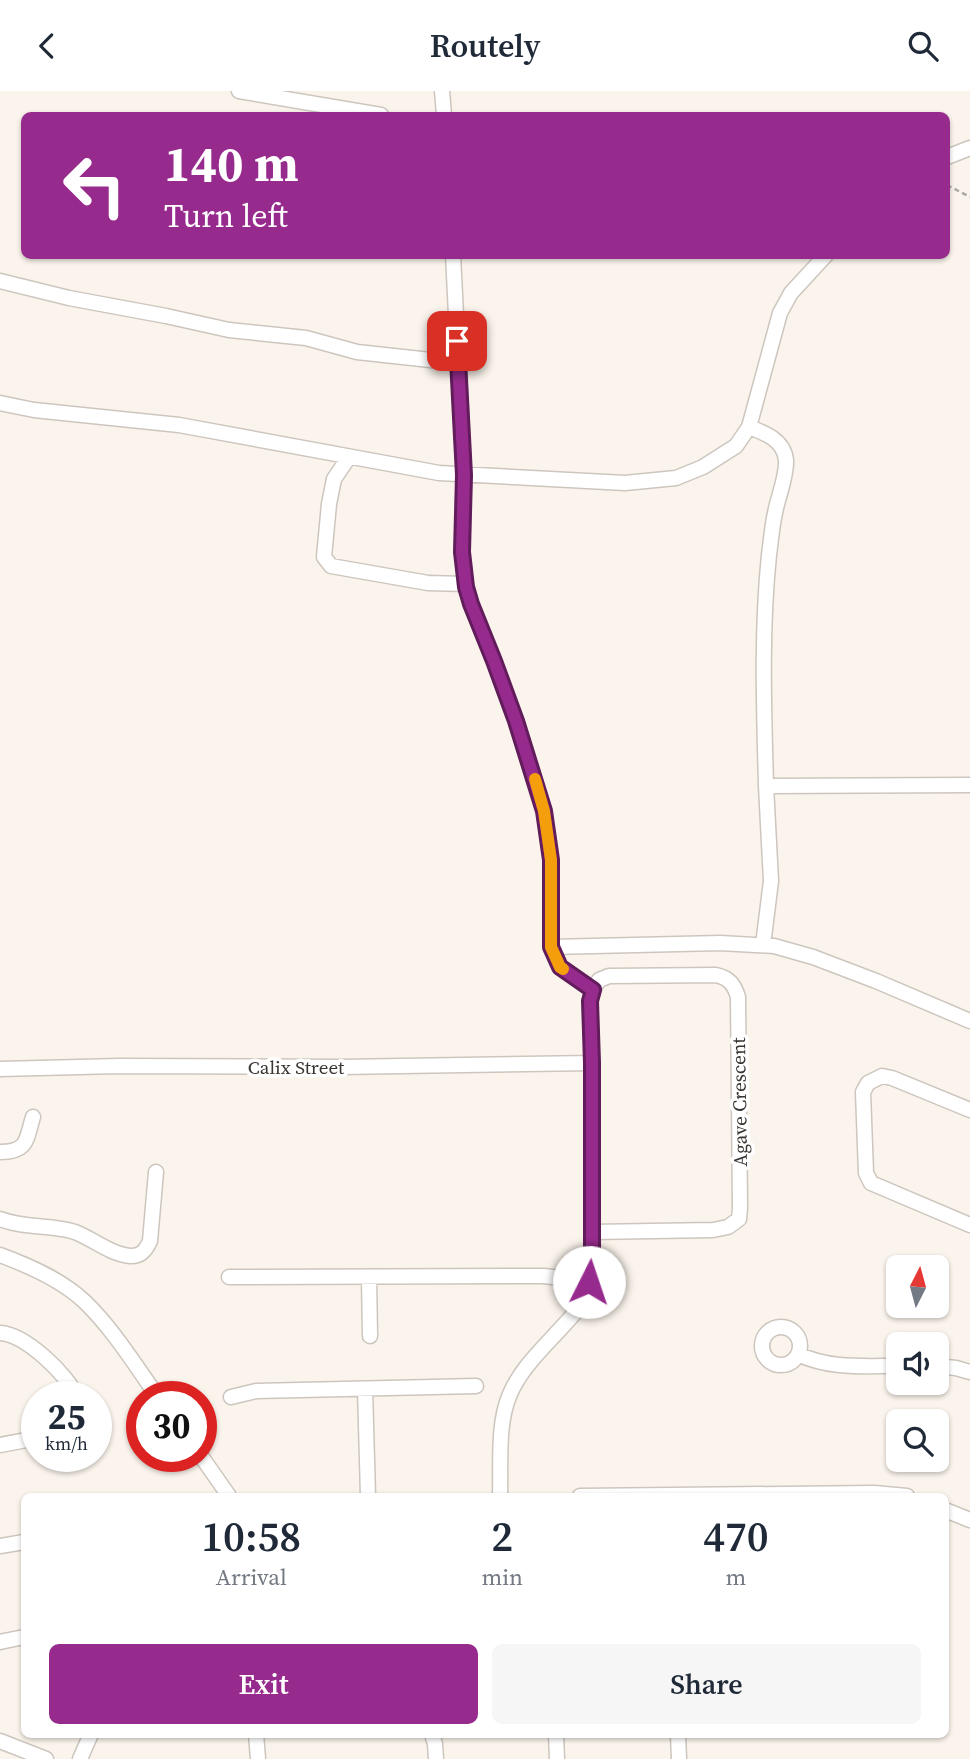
<!DOCTYPE html>
<style>
body{margin:0;font-family:"Source Serif 4",serif;background:#f6f6f7;color:#1f2937;height:100vh;display:flex;flex-direction:column;font-size:26px;white-space:nowrap}
*{box-sizing:border-box;margin:0}
p{font-size:23px;color:#747a83}
.icon{flex:none;width:38px;height:38px;fill:none;stroke:currentColor;stroke-width:2;stroke-linecap:round;stroke-linejoin:round}
.map{position:relative;flex:1;overflow:hidden}
.panel{position:absolute;left:21px;top:1402px;width:928px;height:245px;display:flex;flex-direction:column;background:#fff;border-radius:10px;box-shadow:0 2px 5px #0004}
.panel>*{flex:none}
.banner{position:absolute;left:21px;top:21px;width:929px;height:147px;border-radius:10px;box-shadow:0 2px 5px #0004;background:#972b8d;color:#fff;overflow:hidden}
.needle{width:46px;rotate:6deg}
.controls{position:absolute;left:886px;top:1164px;display:grid;gap:14px}
.controls a{display:grid;place-items:center;width:63px;height:63px;border-radius:10px;background:#fff;box-shadow:0 2px 5px #0004;font-size:35px}
.speed{position:absolute;left:21px;top:1290px;display:flex;gap:14px;font-size:35px;font-weight:700;text-align:center}
.speed>*{display:grid;place-content:center;width:91px;height:91px;border-radius:50%;background:#fff;box-shadow:0 2px 5px #0004;line-height:1}
.speed small{font-size:18px;font-weight:400}
.speed .limit{border:10px solid #d22;background:#fff;color:#111}
.pin{position:absolute;display:grid;place-items:center;width:60px;height:60px;color:#fff;margin:-30px;border-radius:14px;box-shadow:0 4px 10px #0006}
.me{position:absolute;width:77px;margin:-38px;rotate:4deg;stroke-linejoin:round;filter:drop-shadow(0 0 5px #0008)}
.turn{display:flex;align-items:center;gap:24px;height:147px;padding:0 28px;font-size:32px}
.turn .icon{width:91px;height:91px;stroke-width:2.5}
.turn b{display:block;font-size:49px;line-height:60px}
.eta{display:flex;justify-content:space-evenly;align-items:center;height:119px;text-align:center}
.eta b{font-size:42px;font-weight:600;line-height:49px}
.button{display:flex;gap:14px;margin-top:auto;padding:14px 28px}
.button a{flex:1;height:80px;border-radius:10px;background:#972b8d;color:#fff;font-size:28px;font-weight:600;line-height:80px;text-align:center}
.button a+a{background:#f6f6f7;color:#1f2937}
header{display:flex;justify-content:space-between;align-items:center;height:91px;padding:0 28px;background:#fff;font-size:32px;font-weight:600}
.map>svg:first-child{display:block}
.lines{fill:none;stroke-linecap:round;stroke-linejoin:round}
.minor-casing{stroke:#cdc6be;stroke-width:17}
.path{stroke:#aca7a1;stroke-width:2.5;stroke-dasharray:5 3.5;stroke-linecap:butt}
.minor{stroke:#fff;stroke-width:14}
.route-casing{stroke:#621c5c;stroke-width:18}
.route{stroke:#972b8d;stroke-width:12}
.slow{stroke:#f59e0b;stroke-width:12}
.labels{text-anchor:middle;dominant-baseline:central;stroke-width:7;stroke-linejoin:round;paint-order:stroke}
.street-label{font-size:19px;fill:#383532;stroke:#fff}
</style>
<header><svg class="icon" aria-label="back" viewBox="0 0 24 24"><path d="M15 5l-7 7 7 7"/></svg>Routely<svg class="icon" aria-label="search" viewBox="0 0 24 24"><circle cx="10" cy="10" r="6"/><path d="M15 15l6 6"/></svg></header>
<div class="map">
<svg width="970" height="1668" viewBox="0 0 970 1668">
<rect width="100%" height="100%" fill="#fbf4ec"/>
<g class="lines">
<g class="minor-casing">
<path id="minor" d="M239 0 381 24
M442 0 444 24
M947 66 970 57
M453 164 464 384 462 461 466 496 471 513 494 570 516 630 544 720 551 769V856L560 876 593 899
M0 190 69 207 166 225 229 239 306 247 357 261 458 272
M0 312 34 319 179 334 439 382 625 392 676 387 703 376 736 355 749 336 780 222 791 202 826 164
M749 336C765 342 784 349 786 369 787 386 778 405 775 422 772 435 771 450 769 464 761 541 764 618 766 695L970 694
M349 366 334 388 329 413 324 466 331 475 428 492 466 493
M763 854 771 790 766 695
M551 856 720 852 774 855 813 866 876 890 970 930
M0 978 119 975 340 976 592 972
M970 1019 892 987 882 985 868 992 863 1001 866 1082 871 1092 970 1134
M0 1061C28 1061 26 1049 33 1026
M0 1128C26 1138 51 1133 75 1141 93 1148 110 1163 130 1165 141 1166 146 1159 150 1150L156 1081
M0 1164C30 1175 62 1189 85 1211 113 1238 135 1274 158 1306
M229 1186 544 1185 561 1187 588 1195
M369 1186 370 1245
M762 1255a19 19 0 1 1 38 0a19 19 0 1 1-38 0Z
M0 1242C25 1243 68 1284 77 1306
M798 1263C829 1278 863 1275 898 1275
M936 1275 956 1277 970 1281
M365 1298 368 1405
M231 1306 256 1300 476 1295
M0 1354 37 1347
M201 1365 229 1405
M500 1405C501 1374 497 1332 510 1303 521 1277 544 1256 563 1235 571 1226 581 1217 586 1205 593 1185 592 1162 592 1141V972L590 910 593 899 599 889 609 885 716 884C729 887 734 893 738 906L740 1117 739 1128 728 1136 713 1139 592 1141
M580 1405 874 1402 907 1405
M945 1419 970 1429
M0 1455 24 1451
M0 1551 24 1546
M256 1643 258 1668
M432 1643 435 1653 436 1668
M556 1643 557 1668
M678 1643 679 1668
M0 1650 46 1668
M80 1668 91 1643"/>
</g>
<path class="path" d="M947 94 970 106"/>
<use href="#minor" class="minor"/>
</g>
<g class="lines">
<g class="route-casing">
<path id="route" d="M457 250 464 384 462 461 466 496 471 513 494 570 516 630 544 720 551 769V856L560 876 593 899 590 910 592 972V1167L589 1191"/>
</g>
<use href="#route" class="route"/>
<path class="slow" d="M535 688 544 720 551 769V856L560 876 563 878"/>
</g>
<g class="labels">
<g class="street-label">
<text x="296" y="976">Calix Street</text>
<text transform="translate(739 1011) rotate(-91)">Agave Crescent</text>
</g>
</g>
</svg>
<div class="controls">
<a><svg class="needle" viewBox="-14 -14 28 28"><path d="M0-13l5 13h-10z" fill="#e53935"/><path d="M0 13l5-13h-10z" fill="#747a83"/></svg></a>
<a><svg class="icon" aria-label="sound" viewBox="0 0 24 24"><path d="M4 9h4l5-4v14l-5-4H4zM17 9q2 3 0 6"/></svg></a>
<a><svg class="icon" aria-label="search" viewBox="0 0 24 24"><circle cx="10" cy="10" r="6"/><path d="M15 15l6 6"/></svg></a>
</div>
<div class="speed"><div>25<small>km/h</small></div><div class="limit">30</div></div>
<div class="pin" style="left:457px;top:250px;background:#d93025"><svg class="icon" aria-label="arrive" viewBox="0 0 24 24"><path d="M6 21V4h12l-3 4 3 4H6"/></svg></div>
<svg class="me" style="left:589px;top:1191px" viewBox="-20 -20 40 40"><circle r="19" fill="#fff"/><path d="M0-13L10 11 0 6-10 11z" fill="#972b8d"/></svg>
<div class="banner">
<div class="turn"><svg class="icon" aria-label="left" viewBox="0 0 24 24"><path d="M17 20v-9H6M10 6l-5 5 5 5"/></svg><div><b>140 m</b>Turn left</div></div>
</div>
<section class="panel">
<div class="eta">
<div><b>10:58</b><p>Arrival</p></div>
<div><b>2</b><p>min</p></div>
<div><b>470</b><p>m</p></div>
</div>
<div class="button"><a>Exit</a><a>Share</a></div>
</section>
</div>
